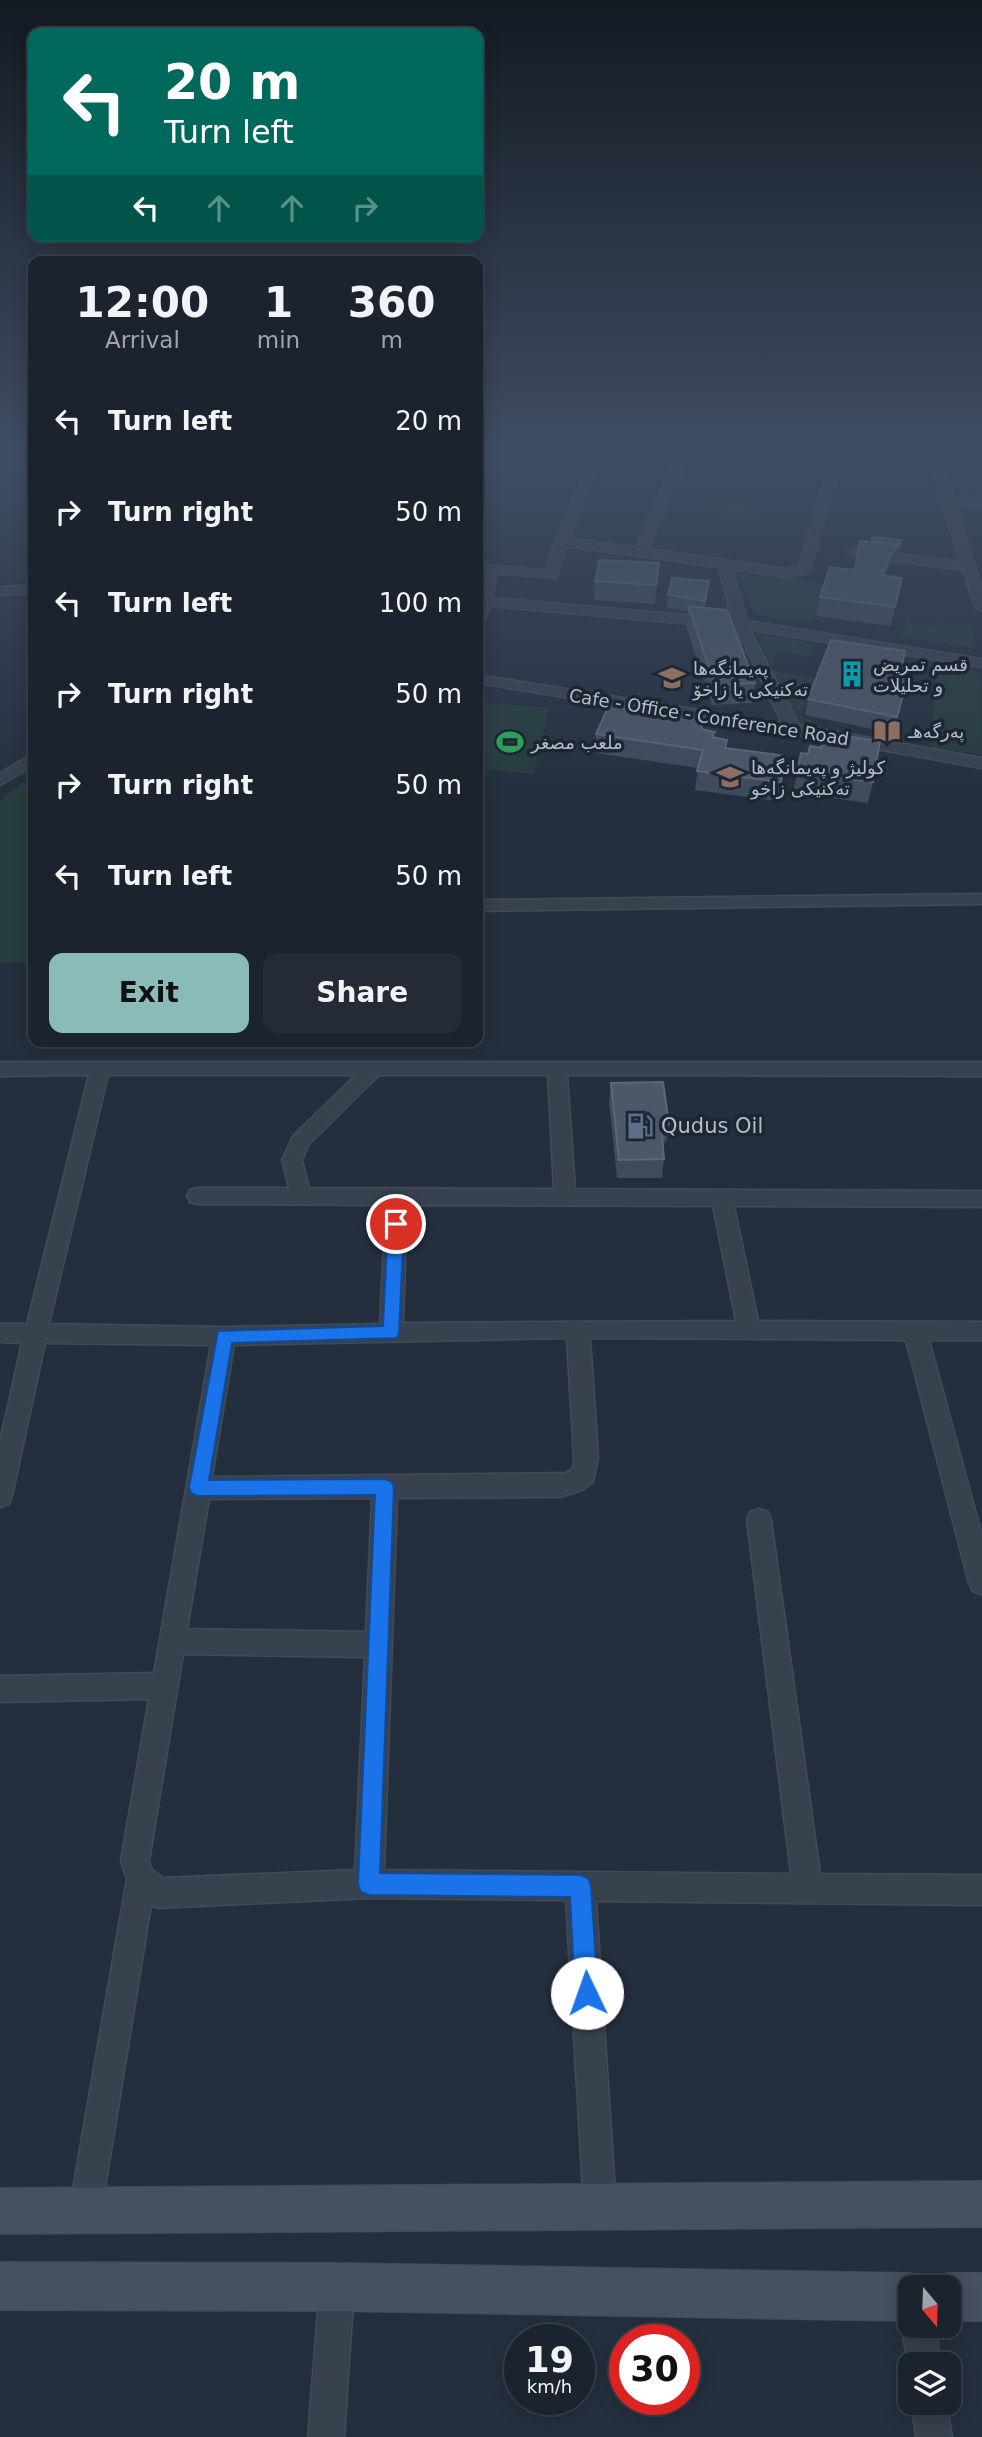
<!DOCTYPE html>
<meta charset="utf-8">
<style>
body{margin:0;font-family:"DejaVu Sans",Cairo,sans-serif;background:#242b36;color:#f1f3f6;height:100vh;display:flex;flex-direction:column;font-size:26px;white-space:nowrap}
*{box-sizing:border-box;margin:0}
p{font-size:23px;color:#a0a4aa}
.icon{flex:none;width:38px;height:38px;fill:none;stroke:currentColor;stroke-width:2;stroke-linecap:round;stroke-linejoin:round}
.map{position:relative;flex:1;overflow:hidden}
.side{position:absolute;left:28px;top:256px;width:455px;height:791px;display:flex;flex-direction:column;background:#1b232e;border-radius:14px;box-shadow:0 4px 18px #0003,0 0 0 2px #39404a}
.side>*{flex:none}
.hud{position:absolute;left:28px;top:28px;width:455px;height:214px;border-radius:14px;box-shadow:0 4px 18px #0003,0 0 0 2px #39404a;background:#00695c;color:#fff;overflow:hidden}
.needle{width:46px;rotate:161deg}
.fabs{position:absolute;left:898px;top:2275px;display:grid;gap:14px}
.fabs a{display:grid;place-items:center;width:63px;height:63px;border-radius:14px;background:#1b232e;box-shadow:0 4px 18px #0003,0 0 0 2px #39404a;font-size:35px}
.speed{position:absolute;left:504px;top:2324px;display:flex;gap:14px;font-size:35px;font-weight:700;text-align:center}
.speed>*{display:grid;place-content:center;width:91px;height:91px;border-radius:50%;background:#1b232e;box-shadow:0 4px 18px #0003,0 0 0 2px #39404a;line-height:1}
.speed small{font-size:18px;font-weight:400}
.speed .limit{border:10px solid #d22;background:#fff;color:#111}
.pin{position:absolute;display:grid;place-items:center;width:60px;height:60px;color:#fff;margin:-30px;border:4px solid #fff;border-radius:50%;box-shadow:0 2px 7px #0007}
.me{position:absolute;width:77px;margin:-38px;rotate:357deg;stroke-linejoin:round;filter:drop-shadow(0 0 5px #0008)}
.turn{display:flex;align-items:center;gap:24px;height:147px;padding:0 21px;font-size:32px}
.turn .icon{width:91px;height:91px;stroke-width:2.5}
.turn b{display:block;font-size:49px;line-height:60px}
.lanes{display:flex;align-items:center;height:66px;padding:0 21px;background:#0003;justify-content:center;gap:35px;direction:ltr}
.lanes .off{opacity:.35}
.eta{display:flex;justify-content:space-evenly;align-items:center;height:119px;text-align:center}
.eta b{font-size:42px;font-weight:600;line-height:49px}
.cta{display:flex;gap:14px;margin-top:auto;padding:14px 21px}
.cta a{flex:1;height:80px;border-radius:14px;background:#8bbbb9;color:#111;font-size:28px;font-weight:600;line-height:80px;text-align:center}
.cta a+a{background:#242b36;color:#f1f3f6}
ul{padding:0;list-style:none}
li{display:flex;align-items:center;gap:21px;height:91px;padding:0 21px}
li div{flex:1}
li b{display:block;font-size:26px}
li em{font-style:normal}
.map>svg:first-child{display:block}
.green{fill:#263c3f}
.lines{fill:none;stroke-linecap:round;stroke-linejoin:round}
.stream{stroke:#17263c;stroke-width:4.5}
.minor-casing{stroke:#414a57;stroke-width:3}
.secondary-casing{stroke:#414a57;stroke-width:2}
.minor{fill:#38414e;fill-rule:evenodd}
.secondary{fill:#465061;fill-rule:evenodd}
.wall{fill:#3f4b5c}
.shaded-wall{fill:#2f3b4b}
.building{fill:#4b5868;stroke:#5c6777;stroke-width:2}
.route{fill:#1a73e8;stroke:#114b97;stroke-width:2}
.labels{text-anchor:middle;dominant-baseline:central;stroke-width:7;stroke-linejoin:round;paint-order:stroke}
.far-poi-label{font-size:18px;fill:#b4bcc9;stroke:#1d2633;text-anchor:start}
.far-street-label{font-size:18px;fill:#b4bcc9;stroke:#1d2633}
.poi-label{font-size:21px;fill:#b4bcc9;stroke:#1d2633;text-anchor:start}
</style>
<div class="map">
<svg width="982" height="2437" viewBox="0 0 982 2437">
<rect width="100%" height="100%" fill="#242f3e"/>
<path class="green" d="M741 501 762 515 733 525 709 509Z
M738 572 759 577 795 578 826 585 816 616 809 623 754 614Z
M906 621 935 627 937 622 972 625 976 648 902 638Z
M755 633 816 644 811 657 778 651 771 666Z
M937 664 981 672 982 754 930 748Z
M771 670 815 678 801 716 812 720 811 729 794 726Z
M481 702 549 708 534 774 478 769V714Z
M33 775V963H0V800Z"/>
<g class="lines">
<path class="stream" d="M0 586 33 584"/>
<g class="minor-casing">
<path id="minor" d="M0 458H33V466L1 465Z
M591 458H603L569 538 636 548 675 458H687L649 549 787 569 799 566 826 474 697 462 691 458H736L828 467 831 458H843L809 573 787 577 732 569 747 621 982 659V667L750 630 799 725 982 758V768L793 734 478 683V675L782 723 736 628 489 606 485 620 478 624V596L482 579 489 575 496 579 491 598 732 619 719 567 566 546 556 578 478 572V564L546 571 555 541 582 479 478 467V459L585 472Z
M928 458H940L954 497 982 498V506L956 505 982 589V611L975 607 963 570 855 556 848 552 855 548 960 562Z
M33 585V593L0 595V587Z
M33 754V766L0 785V773Z
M982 894V904L478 911V900Z
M0 1062H982V1076L567 1075 575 1189 982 1191V1207L734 1206 758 1321 982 1322V1340H929L982 1536V1595L973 1591 969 1583 906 1340 590 1338 598 1458 593 1482 582 1490 560 1497 397 1498 384 1870 791 1874 747 1520 750 1512 759 1509 768 1512 771 1520 820 1874 982 1875V1905L596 1901 616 2207 612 2219 600 2223 588 2219 584 2207 566 1900 369 1898 158 1908 151 1905 101 2212 97 2224 85 2228 73 2224 69 2212 127 1879 121 1861 149 1699 0 1702V1676L154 1673 211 1345 45 1343 12 1496 9 1504 0 1507V1442L22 1343 0 1342V1324H27L89 1075 0 1076ZM108 1075H356L294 1135 282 1160 289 1188H197L190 1190 187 1196 190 1202 197 1204 386 1205 380 1324 224 1327 49 1324ZM379 1075H548L554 1189 309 1188 302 1160 309 1144ZM407 1205 713 1206 736 1321 403 1323ZM567 1338 574 1458 573 1468 566 1473 212 1477 234 1345ZM372 1498 366 1632 187 1629 209 1499ZM183 1654 365 1657 355 1870 163 1878 152 1870 149 1861Z
M337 2270 349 2275 354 2287 344 2437H308L320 2287 325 2275Z
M910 2312V2326H935L941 2364H910V2372L901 2326 906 2314Z
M912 2403H946L952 2437H916Z"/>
</g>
<g class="secondary-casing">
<path id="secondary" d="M982 2181V2227L0 2234V2188Z
M0 2262 337 2263 910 2273 927 2280 929 2285 931 2280 948 2273H982V2321H948V2287H910V2321L337 2311 0 2310Z"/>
</g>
<use href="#minor" class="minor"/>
<use href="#secondary" class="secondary"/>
</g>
<path class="wall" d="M478 458 482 463V488H478Z
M872 537 902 540 898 551H895L892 563 886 576 902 578 891 626 816 616 820 597 855 570 872 542Z
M659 563 655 604 594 600 595 581Z
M709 581 705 608 755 683 752 703 712 705 686 626 688 611 667 608 668 595Z
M911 667 893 733 805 715 808 699Z
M703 730 715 732 714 738 727 740 725 748 786 756 778 801 695 790 698 768 595 753 596 734Z
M801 753 808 754 873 782 868 803 793 792Z
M611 1083 669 1124 666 1142 663 1143 664 1159 662 1178H617L609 1102Z"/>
<path class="shaded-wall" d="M896 545 892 563 878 593 882 575Z"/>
<path class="building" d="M478 458H480L482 463 478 464Z
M872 537 902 540 900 545 872 541Z
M860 541 896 545 882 575 902 578 895 607 820 597 830 567 855 570Z
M599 560 659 563 656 585 595 581Z
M672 578 709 581 705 601 668 595Z
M688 606 727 610 755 683 715 685Z
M831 640 905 651 902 665 911 667 897 717 808 699Z
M610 703 704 717 701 729 715 732 712 737 727 740 725 748 786 756 781 782 697 771 703 750 596 734Z
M824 733 880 741 873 782 797 772 801 753 808 754 810 746 821 748Z
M663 1082 669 1124H661L664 1159 619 1160 611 1083Z"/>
<linearGradient id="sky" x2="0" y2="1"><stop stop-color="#141a22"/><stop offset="0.57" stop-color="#3f4d63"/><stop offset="1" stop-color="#3f4d63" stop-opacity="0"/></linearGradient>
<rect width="982" height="799" fill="url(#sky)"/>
<path class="route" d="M396 1218 404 1224 399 1333 397 1338 232 1343 209 1480 384 1479 391 1481 394 1487 380 1873 580 1875 588 1878 591 1886 598 1993 595 2001 587 2004 578 2001 575 1993 570 1897 369 1895 361 1892 358 1884 375 1495 198 1496 192 1494 189 1488 218 1331 383 1326 388 1224Z"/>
<defs>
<g id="building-bare" transform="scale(2.1)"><path d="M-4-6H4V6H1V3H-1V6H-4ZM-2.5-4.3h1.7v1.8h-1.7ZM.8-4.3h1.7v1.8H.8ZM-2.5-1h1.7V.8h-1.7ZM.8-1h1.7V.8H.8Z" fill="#0f9aa8" stroke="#1d2633" stroke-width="2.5" paint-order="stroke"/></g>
<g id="university-bare" transform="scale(2.1)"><path d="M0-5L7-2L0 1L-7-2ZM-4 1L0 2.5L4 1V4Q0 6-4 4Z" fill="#8d6e63" stroke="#1d2633" stroke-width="2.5" paint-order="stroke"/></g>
<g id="library-bare" transform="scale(2.1)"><path d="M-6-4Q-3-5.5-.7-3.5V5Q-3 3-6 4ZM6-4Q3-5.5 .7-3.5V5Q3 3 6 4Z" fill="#8d6e63" stroke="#1d2633" stroke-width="2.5" paint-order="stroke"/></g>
<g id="stadium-bare" transform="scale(2.1)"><path d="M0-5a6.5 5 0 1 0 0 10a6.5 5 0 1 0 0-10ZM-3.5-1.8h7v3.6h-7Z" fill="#2e9e5b" stroke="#1d2633" stroke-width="2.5" paint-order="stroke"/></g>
<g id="fuel-bare" transform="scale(2.1)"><path d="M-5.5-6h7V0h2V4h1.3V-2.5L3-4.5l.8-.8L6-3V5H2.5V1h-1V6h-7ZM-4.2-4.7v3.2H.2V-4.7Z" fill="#5c6f8a" stroke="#1d2633" stroke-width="2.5" paint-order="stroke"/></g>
</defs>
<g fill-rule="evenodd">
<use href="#building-bare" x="852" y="674"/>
<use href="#university-bare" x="672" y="678"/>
<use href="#library-bare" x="887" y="731"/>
<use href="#stadium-bare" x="510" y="742"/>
<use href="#university-bare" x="730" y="777"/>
<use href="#fuel-bare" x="640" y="1126"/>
</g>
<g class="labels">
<g class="far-poi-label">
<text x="873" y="664">قسم تمریض<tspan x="873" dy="21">و تحلیلات</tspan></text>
<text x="693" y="668">پەیمانگەها<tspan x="693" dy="21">تەکنیکی یا زاخۆ</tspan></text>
<text x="908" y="731">په‌رگه‌هـ</text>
<text x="531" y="742">ملعب مصغر</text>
<text x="751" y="767">كوليژ و په‌يمانگه‌ها<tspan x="751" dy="21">ته‌كنيكى زاخو</tspan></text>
</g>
<g class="far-street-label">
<text transform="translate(709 717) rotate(9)">Cafe - Office - Conference Road</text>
</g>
<g class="poi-label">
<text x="661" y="1126">Qudus Oil</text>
</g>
</g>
</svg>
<div class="fabs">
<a><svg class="needle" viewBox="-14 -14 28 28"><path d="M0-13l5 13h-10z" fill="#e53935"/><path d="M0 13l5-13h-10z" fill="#a0a4aa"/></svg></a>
<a><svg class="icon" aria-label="layers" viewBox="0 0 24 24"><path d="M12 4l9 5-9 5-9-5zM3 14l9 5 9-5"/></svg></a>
</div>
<div class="speed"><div>19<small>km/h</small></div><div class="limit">30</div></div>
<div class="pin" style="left:396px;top:1224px;background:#d93025"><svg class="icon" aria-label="arrive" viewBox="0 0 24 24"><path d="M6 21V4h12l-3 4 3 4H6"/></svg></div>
<svg class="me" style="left:587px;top:1993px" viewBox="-20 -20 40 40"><circle r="19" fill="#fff"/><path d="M0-13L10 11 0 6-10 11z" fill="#1a73e8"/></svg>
<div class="hud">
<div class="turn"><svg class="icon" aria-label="left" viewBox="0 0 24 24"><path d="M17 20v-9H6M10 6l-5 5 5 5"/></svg><div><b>20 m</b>Turn left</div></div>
<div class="lanes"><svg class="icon" aria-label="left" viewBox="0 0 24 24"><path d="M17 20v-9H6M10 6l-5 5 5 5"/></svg><svg class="icon off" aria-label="ahead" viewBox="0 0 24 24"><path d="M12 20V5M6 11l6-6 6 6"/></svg><svg class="icon off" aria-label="ahead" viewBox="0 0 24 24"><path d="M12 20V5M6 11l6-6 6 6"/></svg><svg class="icon off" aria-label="right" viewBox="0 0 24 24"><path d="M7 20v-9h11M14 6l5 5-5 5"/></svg></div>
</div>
<section class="side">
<div class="eta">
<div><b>12:00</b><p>Arrival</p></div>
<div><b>1</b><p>min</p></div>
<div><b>360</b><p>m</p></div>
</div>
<ul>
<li><svg class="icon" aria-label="left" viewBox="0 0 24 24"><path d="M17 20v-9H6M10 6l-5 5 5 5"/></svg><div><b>Turn left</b></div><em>20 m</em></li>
<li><svg class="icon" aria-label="right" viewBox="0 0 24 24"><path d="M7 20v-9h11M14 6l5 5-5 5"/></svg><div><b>Turn right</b></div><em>50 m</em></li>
<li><svg class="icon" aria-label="left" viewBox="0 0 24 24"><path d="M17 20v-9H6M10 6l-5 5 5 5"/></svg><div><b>Turn left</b></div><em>100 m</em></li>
<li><svg class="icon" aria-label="right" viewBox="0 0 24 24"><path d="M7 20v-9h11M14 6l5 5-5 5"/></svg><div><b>Turn right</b></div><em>50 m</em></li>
<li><svg class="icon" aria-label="right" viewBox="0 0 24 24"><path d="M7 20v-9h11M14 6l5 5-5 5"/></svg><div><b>Turn right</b></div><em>50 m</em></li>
<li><svg class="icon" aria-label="left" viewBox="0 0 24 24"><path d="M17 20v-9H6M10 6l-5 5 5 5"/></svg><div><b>Turn left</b></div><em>50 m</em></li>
</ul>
<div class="cta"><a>Exit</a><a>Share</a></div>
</section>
</div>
